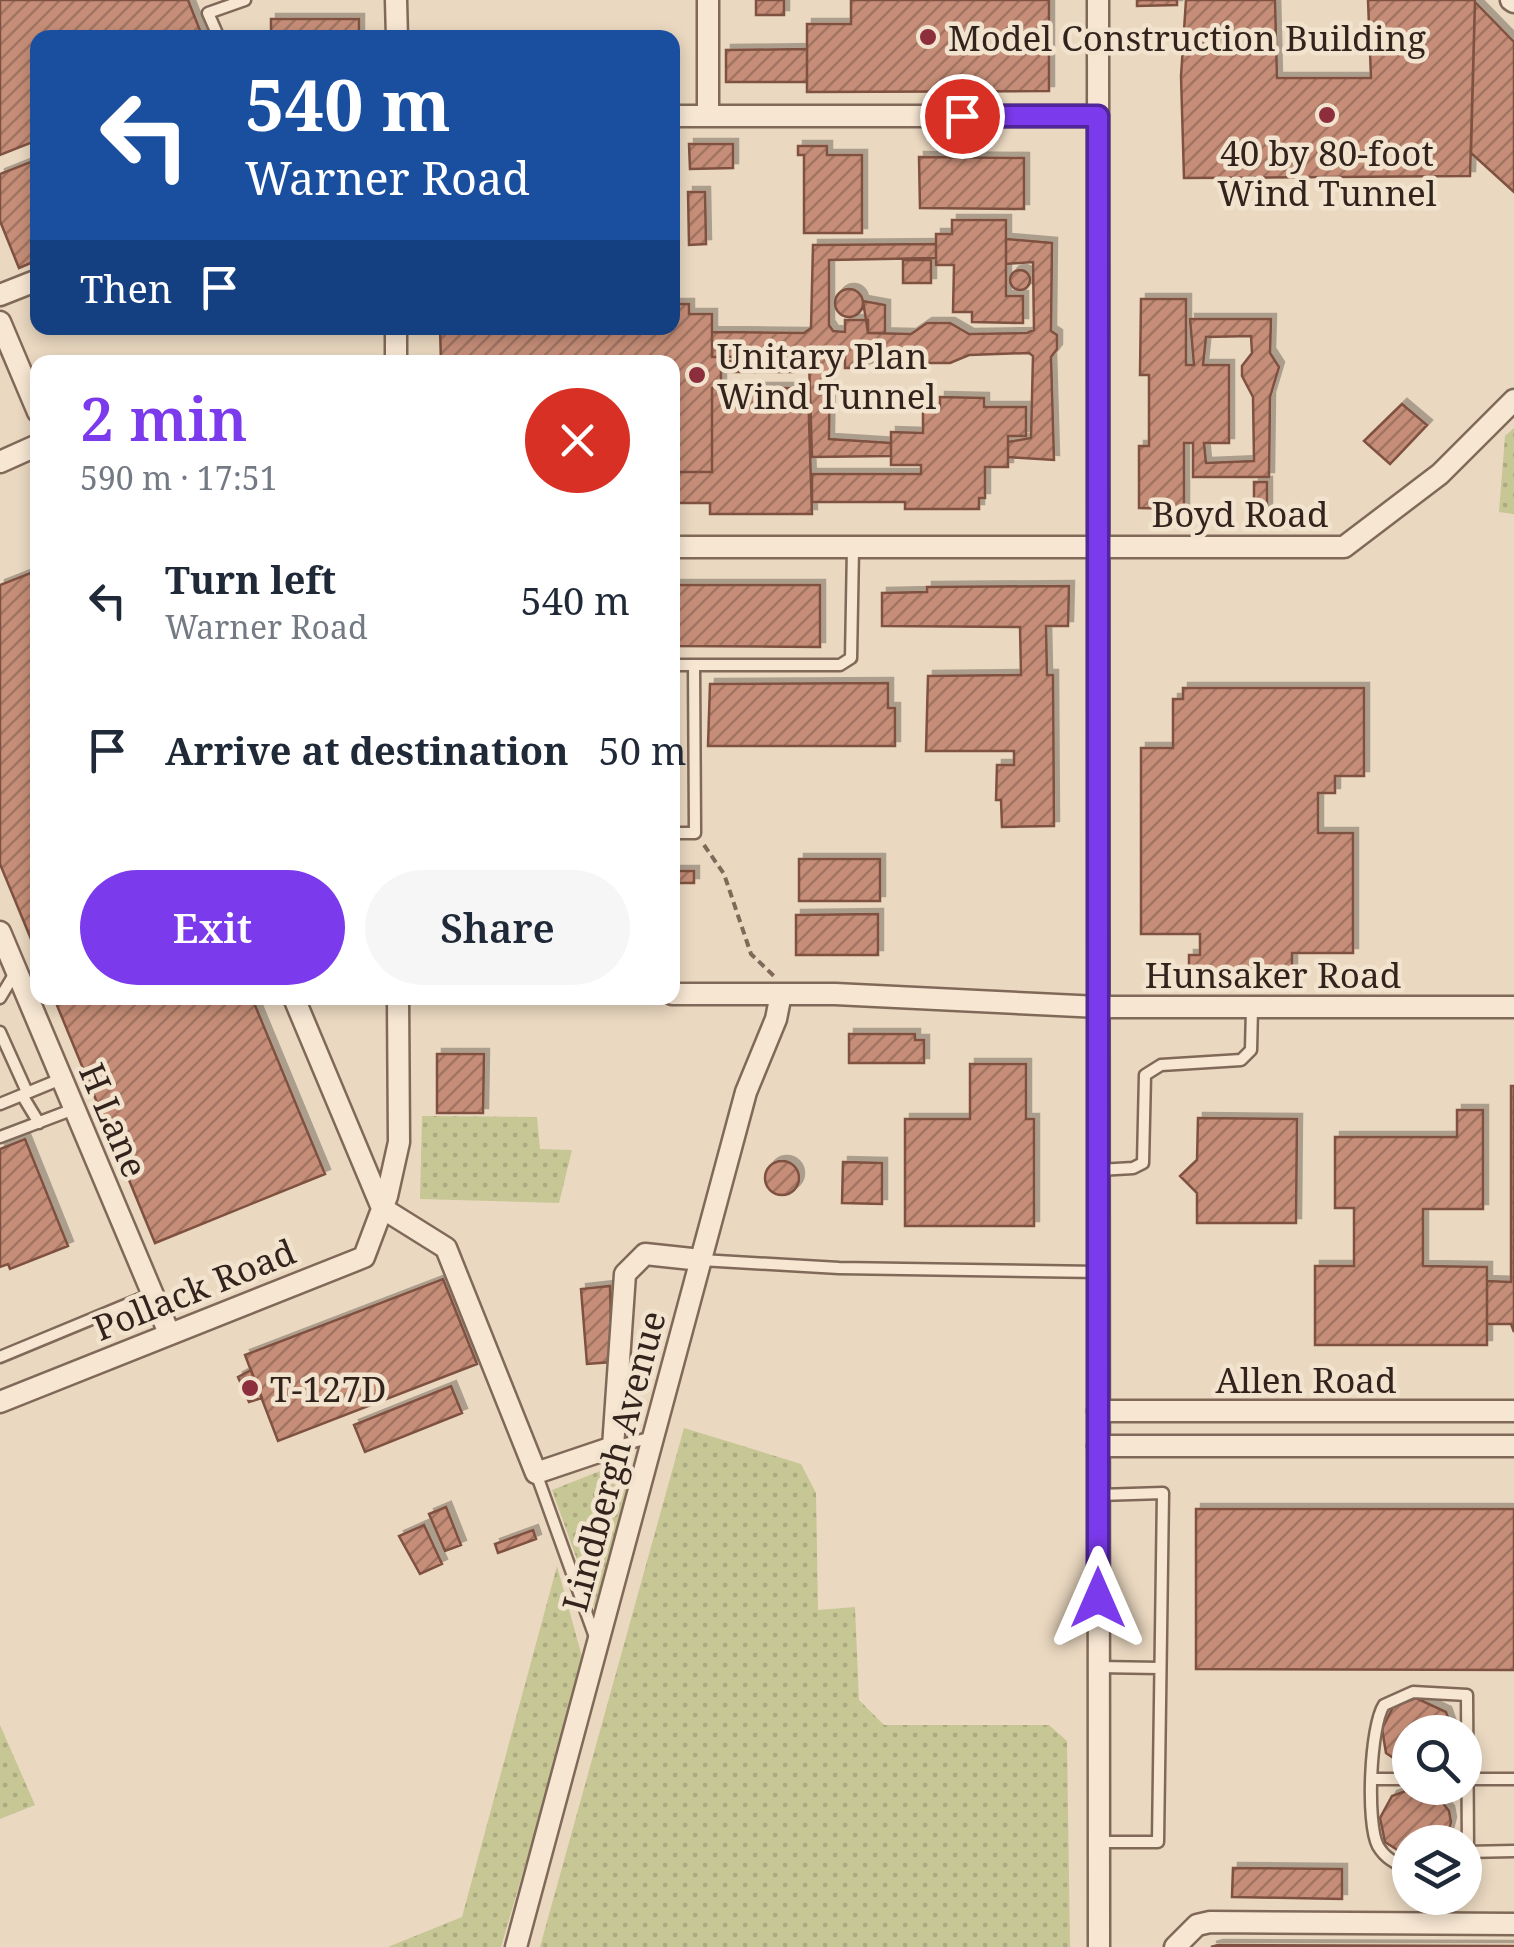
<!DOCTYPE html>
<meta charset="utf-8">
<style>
body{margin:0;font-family:"Noto Serif",serif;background:#f6f6f7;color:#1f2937;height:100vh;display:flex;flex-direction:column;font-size:38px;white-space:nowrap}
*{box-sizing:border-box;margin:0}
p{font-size:32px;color:#747a83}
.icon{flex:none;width:55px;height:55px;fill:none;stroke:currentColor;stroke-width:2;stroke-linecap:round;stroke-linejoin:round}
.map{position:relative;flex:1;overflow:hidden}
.drawer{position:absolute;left:30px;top:355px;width:650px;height:650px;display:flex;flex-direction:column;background:#fff;border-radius:20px;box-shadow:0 5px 15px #0003}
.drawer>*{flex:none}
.banner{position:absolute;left:30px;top:30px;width:650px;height:305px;border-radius:20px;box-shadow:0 5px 15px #0003;background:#1a4fa0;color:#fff;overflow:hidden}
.controls{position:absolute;left:1392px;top:1715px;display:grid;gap:20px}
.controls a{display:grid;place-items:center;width:90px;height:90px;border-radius:50%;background:#fff;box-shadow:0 5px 15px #0003;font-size:50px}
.pin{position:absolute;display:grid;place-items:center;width:85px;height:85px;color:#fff;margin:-42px;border:5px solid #fff;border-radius:50%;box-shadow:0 2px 10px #0007}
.me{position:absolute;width:110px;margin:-55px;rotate:0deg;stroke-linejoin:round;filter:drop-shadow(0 0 8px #0008)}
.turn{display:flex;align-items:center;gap:35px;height:210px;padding:0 50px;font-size:45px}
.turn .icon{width:130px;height:130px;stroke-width:2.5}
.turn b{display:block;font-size:70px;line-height:85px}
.then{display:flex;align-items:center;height:95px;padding:0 50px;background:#0003;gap:20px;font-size:38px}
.round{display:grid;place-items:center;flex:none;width:105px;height:105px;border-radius:52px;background:#f6f6f7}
.head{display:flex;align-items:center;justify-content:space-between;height:170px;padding:0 50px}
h1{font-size:60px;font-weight:600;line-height:75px;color:#7c3aed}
.cta{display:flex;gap:20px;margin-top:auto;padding:20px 50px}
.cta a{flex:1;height:115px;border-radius:60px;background:#7c3aed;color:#fff;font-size:40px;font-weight:600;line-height:115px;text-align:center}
.cta a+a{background:#f6f6f7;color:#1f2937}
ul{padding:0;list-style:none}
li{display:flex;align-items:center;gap:30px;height:150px;padding:0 50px}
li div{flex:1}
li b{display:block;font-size:38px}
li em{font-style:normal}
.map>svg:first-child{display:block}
.grass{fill:url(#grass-dots)}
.building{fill:url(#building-hatch);stroke:#7f5141;stroke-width:2.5;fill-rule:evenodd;filter:url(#shadow)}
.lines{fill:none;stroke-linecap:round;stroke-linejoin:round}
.service-casing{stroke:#816959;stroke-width:15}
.minor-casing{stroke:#816959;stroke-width:25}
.path{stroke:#816959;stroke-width:4;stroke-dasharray:8 5;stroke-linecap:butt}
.service{stroke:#f6e6d2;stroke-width:10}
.minor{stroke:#f6e6d2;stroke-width:20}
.route-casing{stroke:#51269a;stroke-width:25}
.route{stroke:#7c3aed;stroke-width:18}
.poi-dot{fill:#8c2e3b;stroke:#f2e3ce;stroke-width:4}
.labels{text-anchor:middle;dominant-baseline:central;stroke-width:9;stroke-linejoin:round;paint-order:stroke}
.poi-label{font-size:35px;fill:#32241d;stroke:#f2e3ce;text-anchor:start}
.street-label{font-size:35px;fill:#32241d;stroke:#f2e3ce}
</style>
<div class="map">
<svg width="1514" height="1947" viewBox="0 0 1514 1947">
<defs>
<pattern id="grass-dots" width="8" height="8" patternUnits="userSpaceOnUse" patternTransform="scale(2.5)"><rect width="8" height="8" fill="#c7c695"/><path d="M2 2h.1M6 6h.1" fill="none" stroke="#abaa80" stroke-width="1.8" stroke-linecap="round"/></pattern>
<pattern id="building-hatch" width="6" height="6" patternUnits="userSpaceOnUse" patternTransform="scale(2.5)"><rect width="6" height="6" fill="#c68e78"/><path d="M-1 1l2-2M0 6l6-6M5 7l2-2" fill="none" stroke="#a17462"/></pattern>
<filter id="shadow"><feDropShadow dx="5" dy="-5" stdDeviation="0" flood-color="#0004"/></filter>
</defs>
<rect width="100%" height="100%" fill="#ead8c0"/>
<path class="grass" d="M1514 428V514L1499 512 1505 436Z
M422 1116 537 1117 540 1149 572 1150 559 1203 420 1199Z
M684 1428 801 1464 816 1493 818 1610 855 1607 859 1700 884 1725H1049L1067 1741 1070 1947H540Z
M628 1460 634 1474 595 1610 552 1490Z
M557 1566 584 1664 501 1947H388L462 1917Z
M0 1725 35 1805 0 1819Z"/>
<path class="building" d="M0 0H188L203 38H38V140L0 155Z
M756 0H784V15H756Z
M851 0H1049V91L807 92V24H851Z
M1137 0H1177V5L1137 6Z
M1186 0H1275L1277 78H1371L1368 0H1475L1470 176 1184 178 1181 76Z
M1475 2 1514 42V192L1471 153Z
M271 19H359V38H271Z
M807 49V82H726V50Z
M689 144H733V168L690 169Z
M798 146H827V155H862V233H804V155H798Z
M919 157 1024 158V209L920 208Z
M38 159V260L19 268 0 221V174Z
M688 192H705L706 244 689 245Z
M952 220H1006V296H1023V323L972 322V312H953L954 265H936V234H952Z
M1006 239 1052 243 1051 331 1057 335V349L1051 357 1054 460 1008 457V442L1031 438 1033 356 1029 353 969 355 950 363H927L911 356H868V368H845V355L830 360 829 439 891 443V456L812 457 809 361 804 356 712 357V332L804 333 811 328 813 245 936 244V258L829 260V325L833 331 845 332V320H868V333L911 334 927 323H950L969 334 1027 333 1034 330 1033 262 1006 264Z
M903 260H931V283H903Z
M1010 280a10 10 0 1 1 20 0a10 10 0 1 1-20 0Z
M835 303a14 14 0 1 1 28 0a14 14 0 1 1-28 0Z
M1141 299H1186V365H1194L1190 319H1271L1270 353 1279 367 1270 397 1269 477H1193V443H1184V509L1139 508V446H1149V375H1140ZM1251 336 1252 353 1242 366V376L1253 397 1254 461 1206 463 1204 443H1229V365H1203L1206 337Z
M863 301 885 305V333H868Z
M672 304H689V314H712V357H721V388H712V472H672V362H441L440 328H672Z
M727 361H794V372H727Z
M712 388H808L812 514H710V503H672V472H712Z
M940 397 984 398V407H1026V436H1008V467H985V498H979V509H905V502H812V474H921V465H891V432L923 433V409H940Z
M1402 404 1427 425 1390 464 1364 441Z
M1254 482H1267V521H1254Z
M38 570V956L0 864V585Z
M672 585H820V647L672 646Z
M1069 586 1068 626H1046L1047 675H1053L1054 826 1002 827 1001 800H996L997 765H1014V751H926L928 676 1021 675 1020 627 882 626V593L927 592V587Z
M888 683V708H895V746H708L710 684Z
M1183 688H1364V776H1335V793H1318V833H1353V953H1292V977H1189V955H1200V934H1141V748H1173V699H1183Z
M799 859H880V901H799Z
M675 871H694V883H675Z
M878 914V955H796V915Z
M54 998H252L325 1174 155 1243Z
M849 1034H915V1040H924V1063H849Z
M437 1054H484L483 1113H437Z
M970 1064H1026V1119H1034V1226H905V1119H970Z
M1511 1086H1514V1332L1511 1324H1487V1281L1511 1282Z
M1457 1110H1483V1209H1423V1266L1487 1267V1345H1315V1266H1354V1208H1335V1137H1457Z
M1198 1118 1297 1119 1296 1223H1197V1193L1180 1176 1197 1160Z
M25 1139 68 1246 10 1269 8 1264 0 1267V1149Z
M765 1178a17 17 0 1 1 34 0a17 17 0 1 1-34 0Z
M843 1162 882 1163V1204L842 1203Z
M443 1279 477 1364 278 1441 245 1355Z
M610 1286 612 1362 587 1364 581 1289Z
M251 1370 262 1398 249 1402 238 1377Z
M451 1386 462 1413 365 1452 354 1425Z
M446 1507 461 1545 445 1551 429 1514Z
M1196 1509H1514V1670L1196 1669Z
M424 1525 442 1564 420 1574 399 1536Z
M533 1530 536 1539 498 1553 495 1544Z
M1416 1698 1446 1712 1453 1732H1410V1769L1386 1753 1382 1729 1393 1707Z
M1414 1788 1436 1794 1449 1811 1451 1822 1446 1842H1410V1858L1385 1842 1380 1818 1392 1796Z
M1233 1868 1342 1869V1899L1232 1897Z
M1218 1945 1514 1946V1947H1211Z"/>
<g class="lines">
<g class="service-casing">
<path id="service" d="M219 38 208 13 245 0
M672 665H840L851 658 853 548
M672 833H695L694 665
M0 998 15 973
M0 1032 27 1092
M22 1095 39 1123
M0 1104 61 1079
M0 1137 74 1109
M1099 1170 1133 1168 1143 1163 1145 1075 1161 1065 1241 1060 1251 1050 1252 1008
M701 1260 839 1268 1098 1272
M0 1357 152 1294
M613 1447 653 1437
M536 1473 595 1637
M1098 1667 1160 1668
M1373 1779H1410
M1465 1779H1514
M1099 1842H1158L1163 1493 1099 1495
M1465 1852 1514 1851
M1410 1868C1397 1865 1385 1858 1378 1846 1366 1824 1370 1726 1384 1705L1413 1692 1467 1695 1468 1851"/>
</g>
<g class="minor-casing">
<path id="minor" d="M396 0 397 38
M708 0V116
M1098 0 1099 1947
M1511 0 1514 2
M672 116H1098
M0 295 38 280
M0 322 38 412
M396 328V362
M0 462 38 445
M672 547H1344L1440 474 1514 400
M0 932 169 1333
M672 994H835L1099 1007H1514
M294 998 382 1208 446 1248 536 1473 613 1447 625 1274 645 1254 701 1260
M0 1402 364 1257 387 1196 399 1142 398 998
M1098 1411H1514
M1098 1446H1514
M516 1947 746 1092 776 1019 781 994
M1175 1947 1197 1925 1210 1922 1514 1924"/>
</g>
<path class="path" d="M704 845 724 874 751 954 776 978"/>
<use href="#service" class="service"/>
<use href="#minor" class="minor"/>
</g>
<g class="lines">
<g class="route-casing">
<path id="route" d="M962 116H1098V1598"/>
</g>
<use href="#route" class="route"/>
</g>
<g class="poi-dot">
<circle cx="928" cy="37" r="10"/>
<circle cx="1327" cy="115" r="10"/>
<circle cx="697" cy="375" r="10"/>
<circle cx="250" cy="1388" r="10"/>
</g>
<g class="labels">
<g class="poi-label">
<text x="948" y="37">Model Construction Building</text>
<text x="1327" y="152" text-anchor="middle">40 by 80-foot<tspan x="1327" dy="40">Wind Tunnel</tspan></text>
<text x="717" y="355">Unitary Plan<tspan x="717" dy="40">Wind Tunnel</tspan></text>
<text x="270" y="1388">T-127D</text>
</g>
<g class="street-label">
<text x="1240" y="513">Boyd Road</text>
<text x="1273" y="974">Hunsaker Road</text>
<text transform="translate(114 1120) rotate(67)">H Lane</text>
<text transform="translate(194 1289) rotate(-22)">Pollack Road</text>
<text x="1306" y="1379">Allen Road</text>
<text transform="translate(613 1461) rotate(-75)">Lindbergh Avenue</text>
</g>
</g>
</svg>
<div class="controls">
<a><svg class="icon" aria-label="search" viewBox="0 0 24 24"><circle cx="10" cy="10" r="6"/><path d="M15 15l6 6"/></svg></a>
<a><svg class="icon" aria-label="layers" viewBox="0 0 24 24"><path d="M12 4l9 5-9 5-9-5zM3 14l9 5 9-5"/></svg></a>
</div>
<div class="pin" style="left:962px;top:116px;background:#d93025"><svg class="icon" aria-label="arrive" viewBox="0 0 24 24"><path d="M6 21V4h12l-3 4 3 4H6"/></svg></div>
<svg class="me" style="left:1098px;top:1598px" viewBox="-20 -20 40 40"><path d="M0-17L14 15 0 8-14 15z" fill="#7c3aed" stroke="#fff" stroke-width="4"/></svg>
<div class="banner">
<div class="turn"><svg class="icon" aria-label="left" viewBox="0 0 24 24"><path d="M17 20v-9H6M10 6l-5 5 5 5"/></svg><div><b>540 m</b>Warner Road</div></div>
<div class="then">Then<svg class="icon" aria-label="arrive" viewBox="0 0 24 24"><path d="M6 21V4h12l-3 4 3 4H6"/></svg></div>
</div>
<section class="drawer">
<div class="head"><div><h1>2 min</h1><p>590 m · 17:51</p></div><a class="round" style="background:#d93025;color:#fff"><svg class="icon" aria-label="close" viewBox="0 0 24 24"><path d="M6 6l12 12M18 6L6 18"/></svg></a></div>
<ul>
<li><svg class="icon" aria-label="left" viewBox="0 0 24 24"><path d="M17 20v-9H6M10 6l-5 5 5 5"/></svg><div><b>Turn left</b><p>Warner Road</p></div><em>540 m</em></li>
<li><svg class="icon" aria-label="arrive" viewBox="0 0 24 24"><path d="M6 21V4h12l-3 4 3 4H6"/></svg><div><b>Arrive at destination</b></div><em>50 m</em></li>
</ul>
<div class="cta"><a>Exit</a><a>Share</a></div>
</section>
</div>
